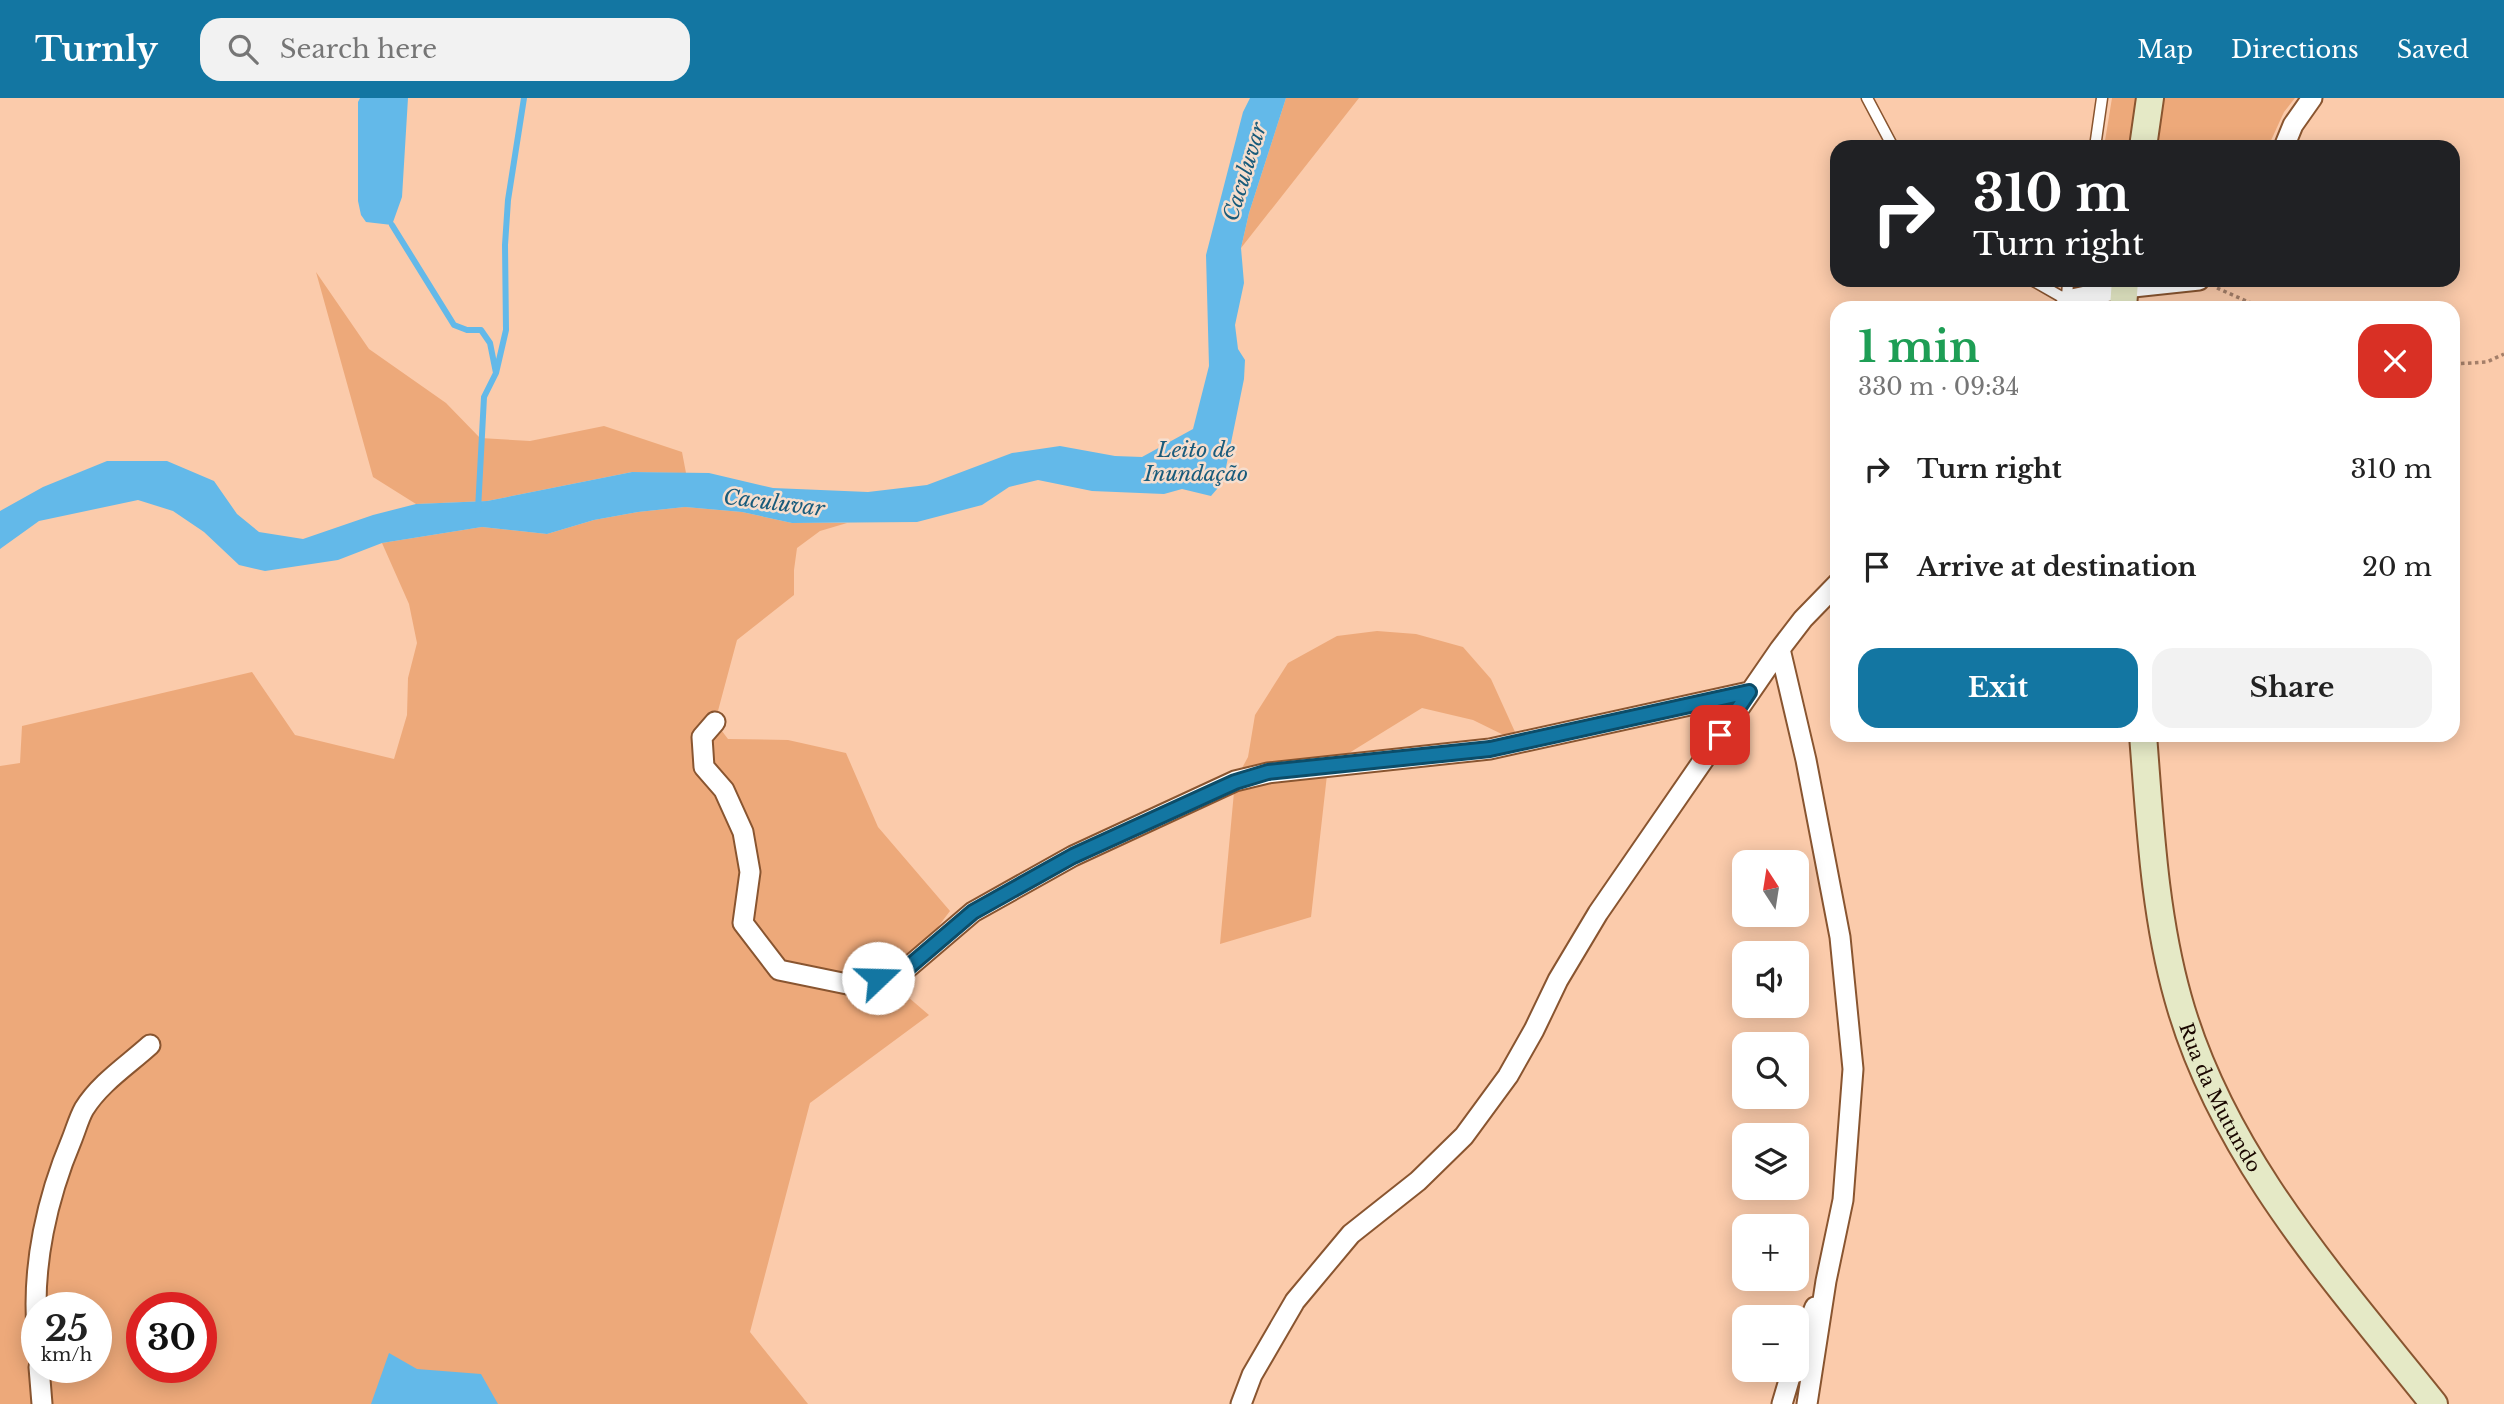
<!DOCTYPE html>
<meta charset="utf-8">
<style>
body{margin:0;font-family:"Libre Baskerville",serif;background:#f2f2f2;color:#222;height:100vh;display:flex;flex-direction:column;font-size:26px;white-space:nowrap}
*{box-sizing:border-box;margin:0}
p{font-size:23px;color:#767676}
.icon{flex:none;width:38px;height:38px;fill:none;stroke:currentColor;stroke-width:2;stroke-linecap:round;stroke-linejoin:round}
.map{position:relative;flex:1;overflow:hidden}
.side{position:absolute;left:1830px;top:203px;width:630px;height:441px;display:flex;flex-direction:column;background:#fff;border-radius:21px;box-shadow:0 4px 18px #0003}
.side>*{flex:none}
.guide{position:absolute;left:1830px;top:42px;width:630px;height:147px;border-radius:21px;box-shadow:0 4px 18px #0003;background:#202124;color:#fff;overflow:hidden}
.needle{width:46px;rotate:348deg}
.fabs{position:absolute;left:1732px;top:752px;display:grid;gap:14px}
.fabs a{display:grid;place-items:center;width:77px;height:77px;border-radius:14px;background:#fff;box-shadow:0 4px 18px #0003;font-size:35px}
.speed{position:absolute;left:21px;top:1194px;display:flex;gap:14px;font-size:35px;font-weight:700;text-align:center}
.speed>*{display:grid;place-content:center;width:91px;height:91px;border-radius:50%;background:#fff;box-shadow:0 4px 18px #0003;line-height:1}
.speed small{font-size:18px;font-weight:400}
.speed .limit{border:10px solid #d22;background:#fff;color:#111}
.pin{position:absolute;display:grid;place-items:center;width:60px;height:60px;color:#fff;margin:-30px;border-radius:14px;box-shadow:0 4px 10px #0006}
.me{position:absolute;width:77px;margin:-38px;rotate:69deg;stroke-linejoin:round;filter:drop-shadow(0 0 5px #0008)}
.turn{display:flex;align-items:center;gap:24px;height:147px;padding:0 28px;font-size:32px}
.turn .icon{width:91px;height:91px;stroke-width:2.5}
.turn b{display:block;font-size:49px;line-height:60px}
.round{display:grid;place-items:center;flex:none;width:74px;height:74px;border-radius:21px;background:#f2f2f2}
.head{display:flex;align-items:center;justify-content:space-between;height:119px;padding:0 28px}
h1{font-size:42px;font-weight:700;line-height:52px;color:#1e9e55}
.action{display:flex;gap:14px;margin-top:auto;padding:14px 28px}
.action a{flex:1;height:80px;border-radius:21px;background:#1376a2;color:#fff;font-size:28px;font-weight:700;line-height:80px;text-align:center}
.action a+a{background:#f2f2f2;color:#222}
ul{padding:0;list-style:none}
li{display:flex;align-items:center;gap:21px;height:98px;padding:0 28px}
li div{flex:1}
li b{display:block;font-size:26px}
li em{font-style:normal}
header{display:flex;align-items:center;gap:42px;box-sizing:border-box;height:98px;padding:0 35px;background:#1376a2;color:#fff}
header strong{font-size:33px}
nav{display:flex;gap:38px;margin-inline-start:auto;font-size:24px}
.search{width:490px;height:63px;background:#f2f2f2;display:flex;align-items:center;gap:18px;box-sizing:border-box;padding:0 24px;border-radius:21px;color:#767676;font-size:26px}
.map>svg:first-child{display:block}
.green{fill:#eda97a;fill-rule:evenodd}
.water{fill:#63b9e9}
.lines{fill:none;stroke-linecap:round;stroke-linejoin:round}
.stream{stroke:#63b9e9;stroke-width:6}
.lane-casing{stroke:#895530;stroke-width:13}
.street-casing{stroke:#895530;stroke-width:23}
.secondary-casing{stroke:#895530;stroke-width:30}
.path{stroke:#a47f69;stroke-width:3.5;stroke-dasharray:3.5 3.5;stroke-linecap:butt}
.lane{stroke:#fff;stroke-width:10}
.street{stroke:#fff;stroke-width:19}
.secondary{stroke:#e5e9c6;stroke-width:26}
.route-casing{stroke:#0c4d69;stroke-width:18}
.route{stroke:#1376a2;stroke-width:12}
.labels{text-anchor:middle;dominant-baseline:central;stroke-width:5;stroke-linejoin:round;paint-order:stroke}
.street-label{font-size:19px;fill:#1a0700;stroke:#f6dece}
.water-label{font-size:21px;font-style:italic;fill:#195b7b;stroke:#f6dece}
</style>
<header>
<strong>Turnly</strong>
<div class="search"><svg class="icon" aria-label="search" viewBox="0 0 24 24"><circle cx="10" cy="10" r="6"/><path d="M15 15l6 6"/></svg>Search here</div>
<nav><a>Map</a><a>Directions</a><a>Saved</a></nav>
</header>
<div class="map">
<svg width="2504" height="1306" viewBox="0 0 2504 1306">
<rect width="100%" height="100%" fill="#fbcbab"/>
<path class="green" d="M1286 0H1359L1241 150 1249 115Z
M2112 0H2139L2131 49H2104Z
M2160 0H2295L2284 14 2268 49H2152Z
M316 174 369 251 446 305 480 340 530 343 604 328 682 354 686 375 632 374 487 403 416 406 373 379Z
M685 409 742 414 792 425H847L820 433 797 450 794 472V497L737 542 715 624 728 641 788 642 846 655 878 729 950 813 894 887 929 917 810 1005 750 1234 808 1306H0V668L20 665 22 628 252 574 295 637 394 661 407 617 408 580 417 545 409 506 382 445 482 429 547 436 594 422 638 414ZM37 1209H96V1269H37ZM142 1209H201V1269H142Z
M1377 533 1416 536 1463 549 1491 581 1520 645 1473 622 1422 610 1328 668 1311 819 1220 846 1235 683 1248 659 1255 617 1288 565 1337 538Z"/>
<path class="water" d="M360 0H408L402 99 392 127 366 124 361 117 358 103V4Z
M1250 0H1286L1249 115 1241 150 1244 185 1235 227 1238 251 1245 262 1244 281 1223 384 1211 398 1182 391 1164 396 1092 393 1038 382 1009 389 982 407 917 424 792 425 742 414 685 409 638 414 594 422 547 436 482 429 382 445 338 462 265 473 239 467 204 434 173 413 138 402 39 423 0 451V413L43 389 107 363H167L214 383 237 416 259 434 303 441 373 417 416 406 487 403 632 374 709 375 773 390 868 394 927 387 1012 355 1060 348 1115 358 1142 359 1193 331 1209 268 1206 157 1243 14Z
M389 1255 417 1271 481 1276 498 1306H371Z"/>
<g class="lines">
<path class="stream" d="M392 127 454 227 467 232H481L490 245 496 275 506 232 505 147 508 102 524 0
M478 412 484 299 496 275"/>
<g class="lane-casing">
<path id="lane" d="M1867 0 1893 49
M2095 49 2102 0
M2032 182 2067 202 2068 182"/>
</g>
<g class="street-casing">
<path id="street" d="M2284 49 2293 27 2312 0
M2066 210 2067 202 2124 190 2199 182
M1780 551 1806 662 1840 839 1853 971 1843 1102 1826 1183 1807 1306
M715 624 702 639 704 669 724 692 743 734 750 774 743 825 779 872 852 887 905 872 973 814 1073 758 1235 683 1268 675 1490 651 1749 594
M37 1231C32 1167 47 1100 72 1041 76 1031 79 1020 84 1011 100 985 128 967 150 947
M1797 1254 1815 1209
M39 1269 42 1306
M1241 1306 1252 1277 1295 1203 1351 1136 1418 1083 1464 1038 1508 978 1534 932 1558 882 1598 815 1780 551 1803 521 1838 485
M1782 1306 1792 1272"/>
</g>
<g class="secondary-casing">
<g id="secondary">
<path d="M2143 49 2150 0"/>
<path d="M2123 210 2125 182"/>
<path id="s1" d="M2143 637C2150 724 2154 815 2178 900 2222 1058 2334 1181 2434 1306"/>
</g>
</g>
<path class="path" d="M2217 190 2262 210
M2454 266 2487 264 2504 256"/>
<use href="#lane" class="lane"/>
<use href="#street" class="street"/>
<use href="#secondary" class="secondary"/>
</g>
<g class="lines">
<g class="route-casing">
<path id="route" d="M878 880 905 872 973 814 1073 758 1235 684 1268 674 1490 651 1749 594 1720 637"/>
</g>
<use href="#route" class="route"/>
</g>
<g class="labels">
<g class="street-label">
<text stroke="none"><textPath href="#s1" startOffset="374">Rua da Mutundo</textPath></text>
</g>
<g class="water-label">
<text transform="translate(1245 74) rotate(-73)">Caculuvar</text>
<text x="1196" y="352">Leito de<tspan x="1196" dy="24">Inundação</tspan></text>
<text transform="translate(774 405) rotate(7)">Caculuvar</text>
</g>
</g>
</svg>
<div class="fabs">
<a><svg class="needle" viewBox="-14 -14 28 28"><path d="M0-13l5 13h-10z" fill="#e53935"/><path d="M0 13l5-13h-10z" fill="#767676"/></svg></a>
<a><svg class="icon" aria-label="sound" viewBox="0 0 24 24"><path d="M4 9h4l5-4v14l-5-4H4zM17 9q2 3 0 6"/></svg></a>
<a><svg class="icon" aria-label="search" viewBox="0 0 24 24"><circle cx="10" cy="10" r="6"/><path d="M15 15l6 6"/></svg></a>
<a><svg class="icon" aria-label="layers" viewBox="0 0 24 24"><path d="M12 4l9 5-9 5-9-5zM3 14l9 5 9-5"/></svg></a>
<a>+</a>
<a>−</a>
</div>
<div class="speed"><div>25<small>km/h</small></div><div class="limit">30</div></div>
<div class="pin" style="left:1720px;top:637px;background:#d93025"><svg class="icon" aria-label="arrive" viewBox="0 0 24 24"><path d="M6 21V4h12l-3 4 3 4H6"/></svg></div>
<svg class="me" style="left:878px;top:880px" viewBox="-20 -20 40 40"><circle r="19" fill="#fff"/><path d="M0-13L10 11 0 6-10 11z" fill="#1376a2"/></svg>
<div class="guide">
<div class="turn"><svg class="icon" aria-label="right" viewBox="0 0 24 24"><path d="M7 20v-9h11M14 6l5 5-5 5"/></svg><div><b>310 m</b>Turn right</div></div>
</div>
<section class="side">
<div class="head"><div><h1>1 min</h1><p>330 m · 09:34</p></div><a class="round" style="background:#d93025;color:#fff"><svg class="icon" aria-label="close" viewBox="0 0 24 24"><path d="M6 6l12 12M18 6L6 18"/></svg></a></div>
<ul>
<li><svg class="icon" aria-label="right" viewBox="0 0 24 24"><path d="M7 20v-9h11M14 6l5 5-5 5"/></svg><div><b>Turn right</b></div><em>310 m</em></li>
<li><svg class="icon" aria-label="arrive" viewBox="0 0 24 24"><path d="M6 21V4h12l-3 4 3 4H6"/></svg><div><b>Arrive at destination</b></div><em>20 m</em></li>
</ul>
<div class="action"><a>Exit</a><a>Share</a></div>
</section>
</div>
